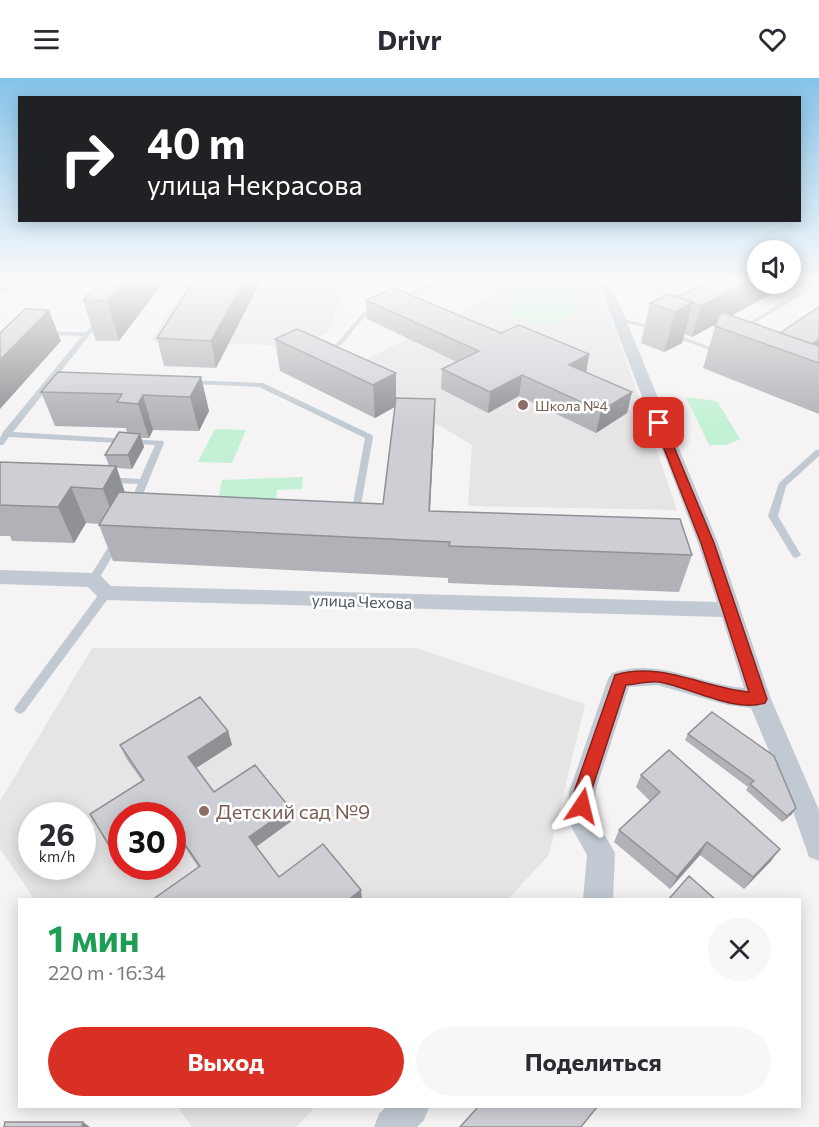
<!DOCTYPE html>
<html lang="ru">
<meta charset="utf-8">
<style>
body{margin:0;font-family:Commissioner,sans-serif;background:#f7f7f7;color:#2b2b33;height:100vh;display:flex;flex-direction:column;font-size:22px;white-space:nowrap}
*{box-sizing:border-box;margin:0}
p{font-size:20px;color:#7c7c81}
.icon{flex:none;width:33px;height:33px;fill:none;stroke:currentColor;stroke-width:2;stroke-linecap:round;stroke-linejoin:round}
.map{position:relative;flex:1;overflow:hidden}
.side{position:absolute;left:18px;top:820px;width:783px;height:210px;display:flex;flex-direction:column;background:#fff;border-radius:0px;box-shadow:0 3px 15px #0003}
.side>*{flex:none}
.banner{position:absolute;left:18px;top:18px;width:783px;height:126px;border-radius:0px;box-shadow:0 3px 15px #0003;background:#202124;color:#fff;overflow:hidden}
.controls{position:absolute;left:747px;top:162px;display:grid;gap:12px}
.controls a{display:grid;place-items:center;width:54px;height:54px;border-radius:50%;background:#fff;box-shadow:0 3px 15px #0003;font-size:30px}
.speed{position:absolute;left:18px;top:724px;display:flex;gap:12px;font-size:30px;font-weight:700;text-align:center}
.speed>*{display:grid;place-content:center;width:78px;height:78px;border-radius:50%;background:#fff;box-shadow:0 3px 15px #0003;line-height:1}
.speed small{font-size:15px;font-weight:400}
.speed .limit{border:9px solid #d22;background:#fff;color:#111}
.pin{position:absolute;display:grid;place-items:center;width:51px;height:51px;color:#fff;margin:-26px;border-radius:12px;box-shadow:0 3px 9px #0006}
.me{position:absolute;width:66px;margin:-33px;rotate:10deg;stroke-linejoin:round;filter:drop-shadow(0 0 4px #0008)}
.turn{display:flex;align-items:center;gap:21px;height:126px;padding:0 30px;font-size:27px}
.turn .icon{width:78px;height:78px;stroke-width:2.5}
.turn b{display:block;font-size:42px;line-height:51px}
.round{display:grid;place-items:center;flex:none;width:63px;height:63px;border-radius:32px;background:#f7f7f7}
.summary{display:flex;align-items:center;justify-content:space-between;height:102px;padding:0 30px}
h1{font-size:36px;font-weight:700;line-height:45px;color:#1e9e55}
.cta{display:flex;gap:12px;margin-top:auto;padding:12px 30px}
.cta a{flex:1;height:69px;border-radius:36px;background:#d93025;color:#fff;font-size:24px;font-weight:700;line-height:69px;text-align:center}
.cta a+a{background:#f7f7f7;color:#2b2b33}
header{display:flex;justify-content:space-between;align-items:center;height:78px;padding:0 30px;background:#fff;font-size:27px;font-weight:700}
.map>svg:first-child{display:block}
.education{fill:#e6e4e5;fill-rule:evenodd}
.green{fill:#c3f1d5}
.lines{fill:none;stroke-linecap:round;stroke-linejoin:round}
.lane{fill:#c1cad2;fill-rule:evenodd}
.street{fill:#c1cad2;fill-rule:evenodd}
.secondary{fill:#c1cbd6;fill-rule:evenodd}
.wall{fill:#b0b2b7}
.shaded-wall{fill:#909195}
.building{fill:#cdcfd5;stroke:#909195;stroke-width:1.5}
.route{fill:#d93025;stroke:#8d1f18;stroke-width:1.5}
.education-dot{fill:#8d6e63;stroke:#fff;stroke-width:2}
.labels{text-anchor:middle;dominant-baseline:central;stroke-width:5;stroke-linejoin:round;paint-order:stroke}
.far-education-label{font-size:14px;fill:#785e54;stroke:#fff;text-anchor:start}
.street-label{font-size:16px;fill:#4a5661;stroke:#fff}
.near-education-label{font-size:20px;fill:#785e54;stroke:#fff;text-anchor:start}
</style>
<header><svg class="icon" aria-label="menu" viewBox="0 0 24 24"><path d="M4 6h16M4 12h16M4 18h16"/></svg>Drivr<svg class="icon" aria-label="heart" viewBox="0 0 24 24"><path d="M12 20l-8-8c-3-5 5-10 8-4 3-6 11-1 8 4z"/></svg></header>
<div class="map">
<svg width="819" height="1049" viewBox="0 0 819 1049">
<rect width="100%" height="100%" fill="#f5f3f3"/>
<path class="education" d="M190 201H347L329 254 299 268 151 263Z
M496 201H594L617 256 677 432 468 428 472 367 346 292 496 215Z
M92 570H416L585 626 549 777 507 822H35L0 771V723ZM32 738H82V789H32ZM122 738H172V789H122Z
M178 1029H315L296 1049H192Z"/>
<path class="green" d="M506 201H565L576 231 573 238C553 246 532 247 512 236Z
M644 201H704L670 219 633 207Z
M686 319 717 323 740 361 726 367H709Z
M215 351 246 352 232 385 198 384Z
M303 399 302 411 277 412 276 425 217 427 222 402Z"/>
<g class="lines">
<path class="lane" d="M439 201H448L400 223 395 222Z
M819 202V206L741 253 736 252Z
M376 229 381 230C377 233 372 234 368 237 351 249 345 275 321 274V272L336 266 363 235Z
M101 237 104 239 103 240 13 354 163 363 164 365 139 426 134 429 129 426 138 406 108 405 104 402 108 399 140 401 155 367 9 359 3 367H0V360L3 354 82 258 45 257 43 256V254H86Z
M619 240 655 248 723 274 718 275 651 251 617 243V241Z
M188 302 263 305 372 357 373 359 360 433H354L352 431 365 360 259 309 191 306 187 304Z
M816 372H819V378L786 408 778 438 801 477 796 480 793 479 768 438 779 405Z
M117 459 122 462 97 504H89L88 502 89 500 114 460Z
M106 511 111 515 110 518 24 634 20 636 16 634 14 631 16 628 102 512Z"/>
<path class="street" d="M597 201H609L718 465 771 621 819 732V783L809 779 788 719 751 630 727 627 657 607 629 609 595 714 596 741 615 775 613 822H583L587 777 568 743 569 714 608 601 612 595C659 579 697 606 744 610L722 539 106 522 99 520 88 509 0 506V492L93 495 100 497 111 508 717 524 698 465Z
M386 1029H429L424 1042 417 1049H374L379 1036Z"/>
<path class="secondary" d="M19 201 6 215 0 216V201Z"/>
</g>
<path class="wall" d="M102 201 119 263H96L83 222Z
M262 201 216 290 164 288 157 260Z
M758 206H789L731 238 780 255 819 229V336L703 290 716 246 692 259 684 256 682 265 664 274 641 265 650 225Z
M366 222 589 276 586 295 632 314 627 335 596 355 519 318 488 335 441 311 442 291 457 284 367 241Z
M297 251 396 320 434 355 430 433 692 477 679 514 448 505V500L113 483 99 447 100 446 86 445 74 465 12 463 10 458H0V384L109 388 105 377 127 355 126 350 55 348 41 314 201 299 209 333 199 353 153 352 149 360H141L144 369 132 391 117 390 125 415 383 426 395 329 375 340 280 293 275 261Z
M712 634 792 736 782 744 746 712 748 709 685 662 688 656Z
M228 653 232 667 196 690 214 714 290 730 293 742 256 769 279 799 361 812 198 789 179 760 172 764V738H122V787L90 736 142 703 126 680 120 667Z
M641 697 771 783 744 811 700 777 670 811 614 764 619 752 650 723 636 709Z"/>
<path class="shaded-wall" d="M125 201H166L119 263 107 223Z
M245 201H262L216 290 211 263Z
M752 201H758V206H789L692 259 701 228Z
M693 224 682 265 664 274 675 234Z
M49 232 61 263 0 331V282Z
M819 261V283L812 266Z
M589 276 586 296 569 287Z
M396 295V328L375 340 373 307Z
M522 297 519 318 488 335 490 314Z
M201 299 209 333 199 353 190 319Z
M632 314 627 335 596 355 601 333Z
M143 317 153 352 149 360 138 326Z
M435 321 434 355 428 469 429 433Z
M140 356 144 369 132 391 128 377Z
M116 388 128 424 116 447 103 411Z
M71 409 86 445 74 465 58 429Z
M228 653 232 667 193 692 188 679Z
M290 730 293 742 253 771 249 759Z
M796 730 792 736 782 744 787 738Z
M173 748 179 760 172 764Z
M707 764 700 777 670 811 677 799Z
M780 771 771 783 744 811 753 799Z
M123 789H136L127 795Z
M361 812 362 822H348Z
M83 1044 90 1049H82Z"/>
<path class="building" d="M102 201H125L107 223 83 222Z
M195 201H245L211 263 157 260Z
M713 201H752L701 228 677 219Z
M394 210 501 255 519 247 589 276 569 287 632 314 601 333 522 297 490 314 442 291 479 273 366 222Z
M668 216 693 224 675 234 650 225Z
M819 229V261L812 266 780 255Z
M25 231 49 232 0 282V255Z
M721 234 819 268V285L715 248Z
M297 251 396 295 373 307 275 261Z
M58 294 201 299 190 319 143 317 138 326 117 324 122 316 41 314Z
M396 320 435 321 429 433 680 441 692 477 449 468 450 464 99 447 119 414 383 426Z
M119 354 140 356 128 377H105Z
M0 384 116 388 103 411 71 409 58 429 0 427Z
M200 619 228 653 188 679 214 714 255 687 290 730 249 759 279 799 323 766 361 812 348 822H152L200 788 172 748V738H122V782L119 784 90 736 144 702 120 667Z
M712 634 774 678 796 730 787 738 750 706 754 703 688 656Z
M669 672 780 771 753 799 707 764 677 799 619 752 660 714 641 697Z
M689 798 716 822H668Z
M478 1029H597L581 1049H460Z
M5 1044H83L82 1049H4Z"/>
<linearGradient id="sky" x2="0" y2="1"><stop stop-color="#85c3ea"/><stop offset="0.58" stop-color="#fafafa"/><stop offset="1" stop-color="#fafafa" stop-opacity="0"/></linearGradient>
<rect width="819" height="348" fill="url(#sky)"/>
<path class="route" d="M659 342 664 345 714 465 767 621 765 625C735 635 689 609 659 604 649 603 636 606 626 607L591 714 588 734 582 736 576 734 573 728 574 714 615 597C661 583 704 610 749 614L701 465 654 345Z"/>
<g class="education-dot">
<circle cx="523" cy="327" r="6"/>
<circle cx="204" cy="733" r="6"/>
</g>
<g class="labels">
<g class="far-education-label">
<text x="535" y="327">Школа №4</text>
</g>
<g class="street-label">
<text transform="translate(362 523) rotate(2)">улица Чехова</text>
</g>
<g class="near-education-label">
<text x="216" y="733">Детский сад №9</text>
</g>
</g>
</svg>
<div class="controls">
<a><svg class="icon" aria-label="sound" viewBox="0 0 24 24"><path d="M4 9h4l5-4v14l-5-4H4zM17 9q2 3 0 6"/></svg></a>
</div>
<div class="speed"><div>26<small>km/h</small></div><div class="limit">30</div></div>
<div class="pin" style="left:659px;top:345px;background:#d93025"><svg class="icon" aria-label="arrive" viewBox="0 0 24 24"><path d="M6 21V4h12l-3 4 3 4H6"/></svg></div>
<svg class="me" style="left:582px;top:728px" viewBox="-20 -20 40 40"><path d="M0-17L14 15 0 8-14 15z" fill="#d93025" stroke="#fff" stroke-width="4"/></svg>
<div class="banner">
<div class="turn"><svg class="icon" aria-label="right" viewBox="0 0 24 24"><path d="M7 20v-9h11M14 6l5 5-5 5"/></svg><div><b>40 m</b>улица Некрасова</div></div>
</div>
<section class="side">
<div class="summary"><div><h1>1 мин</h1><p>220 m · 16:34</p></div><a class="round"><svg class="icon" aria-label="close" viewBox="0 0 24 24"><path d="M6 6l12 12M18 6L6 18"/></svg></a></div>
<div class="cta"><a>Выход</a><a>Поделиться</a></div>
</section>
</div>
